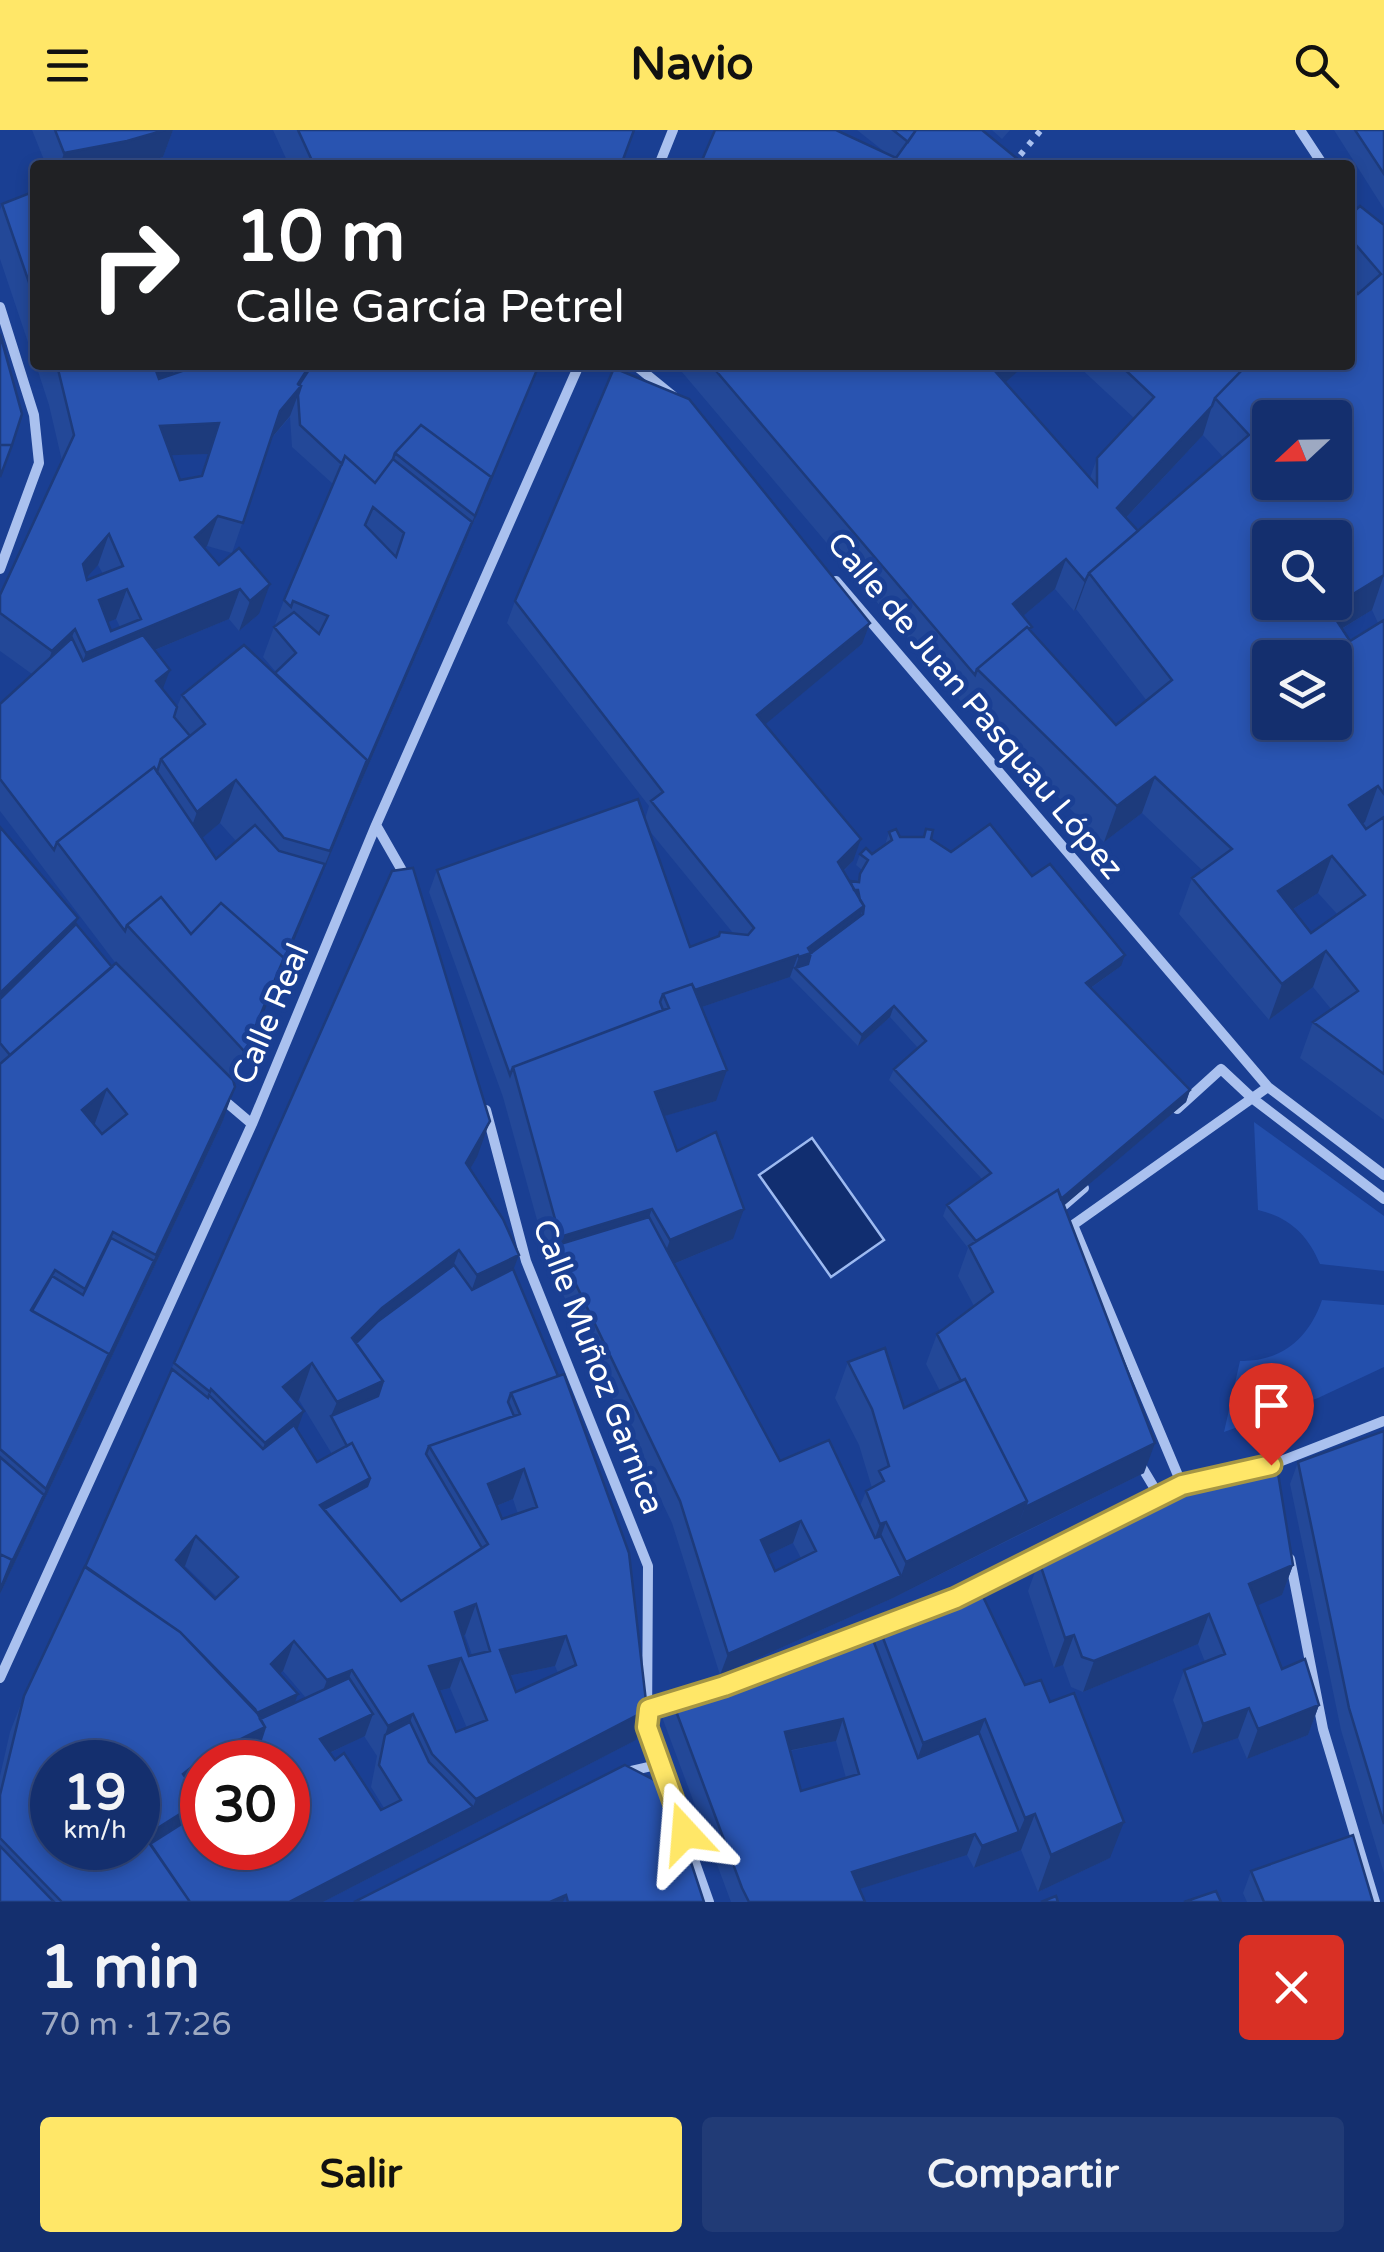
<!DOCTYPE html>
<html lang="es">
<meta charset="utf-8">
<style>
body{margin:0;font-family:"Varela Round",sans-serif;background:#213b76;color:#f1f3f6;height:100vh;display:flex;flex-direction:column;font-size:38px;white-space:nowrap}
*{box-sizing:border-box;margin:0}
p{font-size:32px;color:#9da9c2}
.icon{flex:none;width:55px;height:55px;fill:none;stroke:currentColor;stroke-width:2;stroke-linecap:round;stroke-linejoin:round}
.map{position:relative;height:1772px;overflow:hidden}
.details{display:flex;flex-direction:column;background:#142f6e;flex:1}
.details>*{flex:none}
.banner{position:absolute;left:30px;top:30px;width:1325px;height:210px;border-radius:10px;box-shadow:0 5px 15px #0003,0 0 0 2px #334a81;background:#202124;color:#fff;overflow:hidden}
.needle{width:65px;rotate:248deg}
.buttons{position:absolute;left:1252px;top:270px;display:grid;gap:20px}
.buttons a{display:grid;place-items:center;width:100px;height:100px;border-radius:10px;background:#142f6e;box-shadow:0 5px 15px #0003,0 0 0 2px #334a81;font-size:50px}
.speed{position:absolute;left:30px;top:1610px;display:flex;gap:20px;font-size:50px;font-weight:700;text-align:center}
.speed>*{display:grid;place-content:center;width:130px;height:130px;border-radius:50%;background:#142f6e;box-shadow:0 5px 15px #0003,0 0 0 2px #334a81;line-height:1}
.speed small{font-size:25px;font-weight:400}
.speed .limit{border:15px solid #d22;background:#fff;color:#111}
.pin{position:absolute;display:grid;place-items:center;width:85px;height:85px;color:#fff;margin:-102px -42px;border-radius:50% 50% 50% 0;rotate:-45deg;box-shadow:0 0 10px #0007}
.pin .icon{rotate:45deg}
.me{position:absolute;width:110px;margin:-55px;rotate:341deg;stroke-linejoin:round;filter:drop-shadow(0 0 8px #0008)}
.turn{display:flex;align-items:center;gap:35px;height:210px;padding:0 40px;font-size:45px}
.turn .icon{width:130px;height:130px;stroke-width:2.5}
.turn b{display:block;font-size:70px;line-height:85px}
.round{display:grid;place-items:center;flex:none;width:105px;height:105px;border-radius:10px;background:#213b76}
.head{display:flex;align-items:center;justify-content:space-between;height:170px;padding:0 40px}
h1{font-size:60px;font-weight:700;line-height:75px}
.primary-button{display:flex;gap:20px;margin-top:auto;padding:20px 40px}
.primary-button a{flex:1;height:115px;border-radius:10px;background:#ffe768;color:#111;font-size:40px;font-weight:700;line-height:115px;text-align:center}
.primary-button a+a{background:#213b76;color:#f1f3f6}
header{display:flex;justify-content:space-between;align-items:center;height:130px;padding:0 40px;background:#ffe768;color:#111;font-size:45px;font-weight:700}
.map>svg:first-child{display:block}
.green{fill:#234fac}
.water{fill:#112e70;stroke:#9dbaf1;stroke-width:2.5}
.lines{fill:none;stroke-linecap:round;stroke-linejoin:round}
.path{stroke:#aac1ef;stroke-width:6;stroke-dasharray:5 8;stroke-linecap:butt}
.street{stroke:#aac1ef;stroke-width:10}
.wall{fill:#234898;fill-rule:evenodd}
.shaded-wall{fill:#1d3b7c}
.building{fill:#2954b1;stroke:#1d3b7c;stroke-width:2.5;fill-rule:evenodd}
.route-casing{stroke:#a69644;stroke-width:25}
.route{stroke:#ffe768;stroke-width:18}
.labels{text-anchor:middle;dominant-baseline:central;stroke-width:10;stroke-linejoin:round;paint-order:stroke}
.street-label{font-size:32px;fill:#fff;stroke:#1a3f93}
</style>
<header><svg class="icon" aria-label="menu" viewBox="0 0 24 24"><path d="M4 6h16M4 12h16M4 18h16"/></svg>Navio<svg class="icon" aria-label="search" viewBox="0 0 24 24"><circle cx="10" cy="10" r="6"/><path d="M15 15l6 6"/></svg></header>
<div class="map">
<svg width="1384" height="1772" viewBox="0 0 1384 1772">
<rect width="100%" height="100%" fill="#1a3f93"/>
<path class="green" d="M1254 992 1384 1086V1141L1320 1134C1308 1105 1289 1087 1258 1080Z
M1322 1170 1384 1175V1237L1318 1268 1224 1302 1240 1231C1282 1232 1309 1208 1322 1170Z"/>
<path class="water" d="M812 1008 884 1110 831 1147 759 1045Z"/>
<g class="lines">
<path class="path" d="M1012 35 1041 0"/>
<path class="street" d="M1300 0 1323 35
M659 35 673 0
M0 177 34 285 39 333 0 439
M635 235 673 266
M836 451 1268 957 1384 1045
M376 695 408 751
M219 966 252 994
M1177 979 1221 939 1252 968 1384 1069
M486 980 526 1131 648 1436 647 1597 709 1772
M1055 1083 1084 1058
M1140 1334 1167 1379
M1182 1355 1073 1095 1268 957
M1290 1429 1323 1599 1375 1772
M969 1462 1182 1355 1271 1335 1384 1291
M843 1511 879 1497
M0 1548 252 994 376 695 579 235
M626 1642 661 1634"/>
</g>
<path class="wall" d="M32 0H173L163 27 137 35H46Z
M273 0H634L621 35H289Z
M857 0H982L1025 35H700L886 23Z
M992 0H1010L1002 9Z
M1334 0H1384V79Z
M35 61V233L0 129V80L2 74Z
M1350 85 1384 95V990L1300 928 1313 892 1331 879 1313 857 1269 890 1179 784 1192 748 1202 740 1142 683 1104 712 964 575 676 235H1025L1005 252 1090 348 1097 328 1134 288 1077 235H1350ZM1203 305 1223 327 1138 401 1126 388ZM1055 459 1074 481 1076 479 1147 571 1116 595 1030 501 1023 486ZM1372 480 1378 493 1350 511 1342 499ZM1318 763 1338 785 1311 803 1292 780Z
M36 235H279L282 238 285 235H540L461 422 352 673 271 864 234 953 222 993 0 1464V697L78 788 76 794 112 837 117 835 0 681V574L32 544 0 521V465L62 331 49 275ZM290 287 292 317 333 354 284 470 263 527 276 542 182 565 177 577 163 560 155 520 229 489 239 501 259 484 239 418 219 435 204 418 207 416 232 423 271 309ZM208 324 201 346 180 350 171 325ZM98 435 103 444 87 450 86 448ZM116 489 120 497 111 501 108 492ZM220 693 236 711 216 729 202 708Z
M515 471 862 514 765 594 853 731 844 741 850 751 857 752 862 740 856 735 860 724H872L885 715 889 702 900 707H923L926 699 931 709 951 722 1032 746 1121 836 1091 858 1190 960 1186 972 1064 1075 1144 1343 893 1468 720 1545 672 1393 550 1137 503 967 429 762 437 740 645 689 649 676 507 493ZM648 699 733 803 690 817ZM790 847 858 916 890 887 918 918 894 939 889 950 982 1049 947 1075 943 1086 968 1118 958 1146 974 1176 937 1204 926 1234 940 1261 904 1278 848 1232 835 1268 859 1315 872 1358 866 1361 860 1376 780 1331 674 1134 733 1109 677 1021 664 986 716 971 702 877ZM793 1413 801 1428 775 1441 768 1425Z
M477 1027 470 1039 519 1125 513 1139 647 1580 636 1610 323 1772H0V1646L10 1602 24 1566 85 1437 174 1233ZM299 1270 332 1324 317 1332 297 1300 296 1272ZM513 1369 518 1384 502 1389 497 1376ZM185 1436 217 1467 215 1469 184 1438ZM465 1505 472 1525 469 1526 463 1506ZM555 1536 558 1543 516 1562 509 1546ZM283 1541 306 1568 294 1573 298 1564 280 1544ZM450 1558 467 1598 456 1602 439 1561ZM364 1606 377 1626 371 1657 384 1678 381 1680 330 1623ZM52 1632H138V1718H52ZM288 1632V1718H202Z
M1384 1301V1743L1341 1600 1290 1354 1298 1332Z
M1039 1431 1293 1435 1282 1465 1257 1475 1282 1539 1319 1575 1308 1605 1247 1629 1238 1608 1192 1624 1173 1570 1184 1540 1205 1532 1198 1514 1083 1562 1071 1557 1063 1535 1054 1538 1028 1461Z
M875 1487 1025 1555 1110 1728 1038 1762 1021 1720 974 1738 967 1725 859 1759 865 1772H731L662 1587 670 1565 870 1502ZM836 1611 846 1648 801 1661 790 1621Z
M1251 1741 1373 1772H1247L1243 1763Z"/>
<path class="shaded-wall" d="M165 0H173L163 27 137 35H60L64 23Z
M152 235H176L170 252 142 261Z
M310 235H314L298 265 290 286 269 311 280 281Z
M539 235 461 422 352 673 232 958 245 922 325 734 367 630 472 392Z
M1002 235H1025L984 271 995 241Z
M1212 276 1203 305 1106 409 1117 378Z
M219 293 208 324 149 326 160 296Z
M218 386 207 416 184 437 195 407Z
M109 404 98 435 72 464 83 434Z
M1066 429 1055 459 1002 504 1013 474Z
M1384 445 1372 480 1315 515 1329 479Z
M1087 449 1076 479 1074 481 1085 451Z
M270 454 259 484 239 501 250 471Z
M127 459 116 489 88 500 99 470Z
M240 459 229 489 75 553 86 523Z
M870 493 862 514 750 607 757 585Z
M75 499 64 529 41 551 52 521Z
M170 540 162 561 156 551Z
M1155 647 1142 683 1104 712 1117 676Z
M236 650 220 693 181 726 197 682Z
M1378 656 1365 692 1336 711 1349 675Z
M861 709 853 731 830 754 838 732Z
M1332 726 1318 763 1265 797 1278 761Z
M864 776 856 798 808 834 795 838 799 827 808 818Z
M78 788 65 824 0 887V863Z
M1326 821 1313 857 1269 890 1282 854Z
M798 825 790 847 664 890 669 878 666 871Z
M1125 825 1121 836 1082 864 1086 853Z
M894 876 890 887 858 916 862 905Z
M727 940 716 971 644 992 655 962Z
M235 957 222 993 0 1464V1460L10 1436Z
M107 959 94 996 82 980Z
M1190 960 1186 972 1047 1090 979 1131Z
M490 991 477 1027 453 1069 466 1033Z
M652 1079 641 1109 557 1115 550 1137 560 1107Z
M744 1079 733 1109 659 1140 670 1110Z
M459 1120 446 1156 352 1230V1208L382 1178Z
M519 1125 505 1161 464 1182 477 1145Z
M312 1233 299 1270 270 1293 283 1257Z
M383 1251 370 1287 331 1286 337 1272Z
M304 1281 291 1317 252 1349 265 1313Z
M1155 1313 1144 1343 1014 1407 1025 1377Z
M524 1339 513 1369 477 1384 488 1354Z
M370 1348 359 1378 317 1383 320 1375Z
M1027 1371 1014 1407 893 1468 720 1545 728 1524 901 1446 906 1432Z
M801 1391 793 1413 753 1432 761 1410Z
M886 1392 873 1428 867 1430 880 1394Z
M196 1406 185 1436 165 1460 176 1430Z
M1293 1435 1282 1465 1238 1484 1249 1454Z
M476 1474 465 1505 444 1512 455 1482Z
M1209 1484 1198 1514 1083 1562 1094 1531Z
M1074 1505 1063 1535 1054 1538 1065 1508Z
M566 1506 555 1536 489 1550 500 1520Z
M294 1511 283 1541 260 1564 271 1534Z
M461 1528 450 1558 418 1566 429 1536Z
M352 1540 341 1570 316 1580 327 1550Z
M298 1564 287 1594 252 1632H202V1650L198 1643 190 1665 183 1644 253 1585Z
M1319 1575 1308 1605 1247 1629 1258 1599Z
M1249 1578 1238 1608 1192 1624 1203 1594Z
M647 1580 636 1610 323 1772H289L473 1677 476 1669Z
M373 1584 365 1606 312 1631 320 1609Z
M413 1584 402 1614 385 1605 388 1596Z
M843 1589 836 1611 777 1623 785 1602Z
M985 1589 971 1625 910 1650 923 1613Z
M202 1670V1697L148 1732 145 1706Z
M1035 1684 1021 1720 974 1738 982 1716 1019 1702 1025 1688Z
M1124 1692 1110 1728 1038 1762 1051 1725Z
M975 1704 967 1725 844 1764 852 1742Z
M566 1765 563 1772H550Z"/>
<path class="building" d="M55 0H165L127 11 64 23Z
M298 0H634L621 35H338L337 31 328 35H314Z
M715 0H836L896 28 916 0H982L1025 35H700Z
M893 0H916L908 12Z
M1355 0H1384V44Z
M35 61V170L2 74Z
M1360 76 1384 95V445L1329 479 1350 511 1384 490V664L1378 656 1349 675 1366 699 1384 687V944L1313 892 1358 861 1326 821 1282 854 1192 748 1232 719 1155 647 1117 676 977 539 1027 497 1116 595 1172 550 1089 443 1249 305 1215 268 1247 235H1350V154L1358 164 1381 144 1350 108V85ZM1270 288H1335V352H1270ZM1270 408H1335V472H1270ZM1270 528H1335V592H1270ZM1332 726 1365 765 1311 803 1278 761Z
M0 204 22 284 12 315H0Z
M57 235H154L159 249 188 239 186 235H279L282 238 285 235H310L298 254 301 256 280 281 243 393 218 386 195 407 219 435 239 418 270 454 250 471 240 459 86 523 75 499 52 521 0 483V465L74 305ZM219 293 202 346 180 350 160 296ZM109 404 123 436 87 450 83 434ZM127 459 141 489 111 501 99 470Z
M312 235H539L486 361 491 347 421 295 395 323 393 329 375 353 345 326 342 334 300 295 298 265 301 256 299 255Z
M726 235H1002L995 241 1097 356V328L1154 267 1120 235H1243L1245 237 1215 268 1212 276 1117 378 1138 401 1089 443 1085 451 1066 429 1013 474 1032 497 1029 499 1027 497 977 539 975 545 717 242Z
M614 238 689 269 870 493 757 585 861 709 838 732 864 776 808 818 811 823 799 827 798 825 695 860 692 854 663 864 660 872 663 880 513 937 510 945 437 740 638 669 690 817 719 806 720 802 748 805 754 798 651 671 663 662 515 471Z
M421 295 491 347 475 386 395 323Z
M0 315H12L0 347Z
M345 326 375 353 393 329 472 392 363 643 367 630 275 543 296 523 274 497 294 482 319 504 328 486 293 471 291 477 284 470ZM373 377 404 403 396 427 365 395Z
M143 505 170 540 156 551 177 577 174 587 190 606 161 629 157 642 154 637 57 712 54 720 0 649V574L72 508 83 531Z
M244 515 367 630 330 721 284 708 236 650 197 682 161 629 205 594 182 565Z
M154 637 216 729 255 695 279 721 325 734 282 834 284 828 221 773 191 804 161 767 127 795 125 801 57 712Z
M990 694 1032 746 1050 734 1125 825 1086 853 1190 960 1061 1069 1058 1060 976 1111 947 1075 991 1043 894 939 926 911 894 876 862 905 795 838 808 834 811 823 863 784 864 776 860 770 858 760H854L850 751 859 752 860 744 868 730 860 724 866 718 872 724 892 710 889 702 896 699 900 707H924L926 699 933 700 931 709 951 722Z
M0 697 78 788 0 863Z
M413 738 490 991 466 1033 503 1089 519 1125 477 1145 459 1120 382 1178 352 1208 383 1251 337 1272 312 1233 283 1257 304 1281 265 1313 211 1259 210 1262 174 1233 392 741Z
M161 767 191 804 221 773 284 828 245 922 127 795Z
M76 794 112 837 10 925 0 913V869Z
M116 833 233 950 235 957 156 1125 113 1102 85 1159 55 1140 31 1180 109 1224 46 1359 0 1319V934ZM107 959 127 984 102 1004 82 980Z
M692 854 727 940 655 962 677 1021 716 1002 744 1079 670 1110 652 1079 560 1107 513 937 669 878 663 864Z
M1058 1060 1155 1313 1025 1377 1027 1371 965 1249 961 1251 937 1204 993 1162 969 1116Z
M649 1087 780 1331 829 1310 875 1408 881 1406 901 1446 728 1524 680 1371 557 1115ZM801 1391 816 1421 775 1441 761 1410Z
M111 1108 154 1131 107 1230 109 1224 32 1181 52 1146 83 1165Z
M454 1135 472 1160 513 1139 558 1246 511 1263 508 1272 514 1286 429 1316 426 1324 482 1418 401 1471 324 1379 367 1356 370 1348 352 1313 347 1316 331 1286 378 1266 383 1251 356 1213 377 1192Z
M885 1218 904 1278 965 1249 1027 1371 906 1432 886 1392 880 1394 866 1361 884 1351 879 1341 889 1336 872 1279 848 1232Z
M172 1239 208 1268 209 1265 263 1319 294 1295 317 1332 352 1313 370 1348 320 1375 401 1471 488 1414 429 1316 520 1284 511 1263 564 1244 629 1423 647 1580 476 1669 432 1624 413 1584 388 1596 352 1540 327 1550 294 1511 271 1534 298 1564 257 1583 180 1502 85 1437ZM524 1339 537 1377 502 1389 488 1354ZM196 1406 238 1447 215 1469 176 1430ZM476 1474 490 1521 469 1526 455 1482ZM566 1506 576 1535 516 1562 500 1520ZM461 1528 487 1590 456 1602 429 1536Z
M1384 1301 1383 1399 1384 1694 1349 1578 1298 1332Z
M0 1327 44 1365 10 1436 12 1430 0 1424Z
M1276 1331 1293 1435 1249 1454 1282 1539 1305 1529 1319 1575 1258 1599 1249 1578 1203 1594 1184 1540 1225 1524 1209 1484 1094 1531 1082 1527 1074 1505 1065 1508 1039 1431 1113 1392 1185 1361Z
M0 1424 12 1430 0 1460Z
M85 1436 180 1502 255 1579 265 1597 203 1628 183 1644 192 1657 202 1650V1670L145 1706 190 1772H62L0 1708V1665L24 1566ZM52 1632H138V1718H52Z
M978 1456 1025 1555 1041 1550 1050 1572 1074 1563 1124 1692 1051 1725 1035 1684 1025 1688 985 1589 923 1613 875 1487Z
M870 1502 918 1628 979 1603 1019 1702 982 1716 975 1704 852 1742 865 1772H749L742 1758 670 1565ZM843 1589 859 1644 801 1661 785 1602Z
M349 1548 373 1584 320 1609 335 1630 344 1623 381 1680 401 1670 379 1635 385 1605 410 1592 429 1632 473 1677 289 1772H190L150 1714 202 1681V1718H288V1706L301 1699 288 1670V1632H218L260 1612 265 1597 260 1589Z
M625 1635 666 1656 704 1772H568L566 1765 550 1772H354Z
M1353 1705 1373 1772H1264L1251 1741Z
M0 1716 54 1772H0Z
M1216 1761 1221 1772H1184Z
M1056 1766 1058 1772H1041Z"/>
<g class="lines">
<g class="route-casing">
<path id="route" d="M685 1703 647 1597 649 1579 724 1556 956 1468 1182 1355 1271 1335"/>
</g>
<use href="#route" class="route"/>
</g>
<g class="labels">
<g class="street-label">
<text transform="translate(975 576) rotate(50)">Calle de Juan Pasquau López</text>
<text transform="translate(271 884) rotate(-67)">Calle Real</text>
<text transform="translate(598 1237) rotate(69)">Calle Muñoz Garnica</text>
</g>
</g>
</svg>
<div class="buttons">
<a><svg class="needle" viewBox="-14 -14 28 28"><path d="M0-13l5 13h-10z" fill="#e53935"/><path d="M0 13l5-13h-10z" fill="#9da9c2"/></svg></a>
<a><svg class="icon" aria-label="search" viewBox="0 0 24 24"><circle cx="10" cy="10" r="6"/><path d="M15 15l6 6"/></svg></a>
<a><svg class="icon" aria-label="layers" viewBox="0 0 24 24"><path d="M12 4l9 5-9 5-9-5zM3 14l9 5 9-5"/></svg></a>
</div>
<div class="speed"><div>19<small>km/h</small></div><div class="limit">30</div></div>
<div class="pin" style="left:1271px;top:1335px;background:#d93025"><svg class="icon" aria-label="arrive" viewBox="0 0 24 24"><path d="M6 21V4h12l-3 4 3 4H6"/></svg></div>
<svg class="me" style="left:685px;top:1703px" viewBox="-20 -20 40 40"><path d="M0-17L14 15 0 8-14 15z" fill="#ffe768" stroke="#fff" stroke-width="4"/></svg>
<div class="banner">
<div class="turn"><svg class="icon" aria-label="right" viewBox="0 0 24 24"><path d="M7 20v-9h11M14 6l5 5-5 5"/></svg><div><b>10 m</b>Calle García Petrel</div></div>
</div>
</div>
<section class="details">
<div class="head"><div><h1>1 min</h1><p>70 m · 17:26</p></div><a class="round" style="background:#d93025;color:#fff"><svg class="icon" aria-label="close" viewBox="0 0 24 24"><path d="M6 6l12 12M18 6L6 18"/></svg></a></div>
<div class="primary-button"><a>Salir</a><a>Compartir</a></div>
</section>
